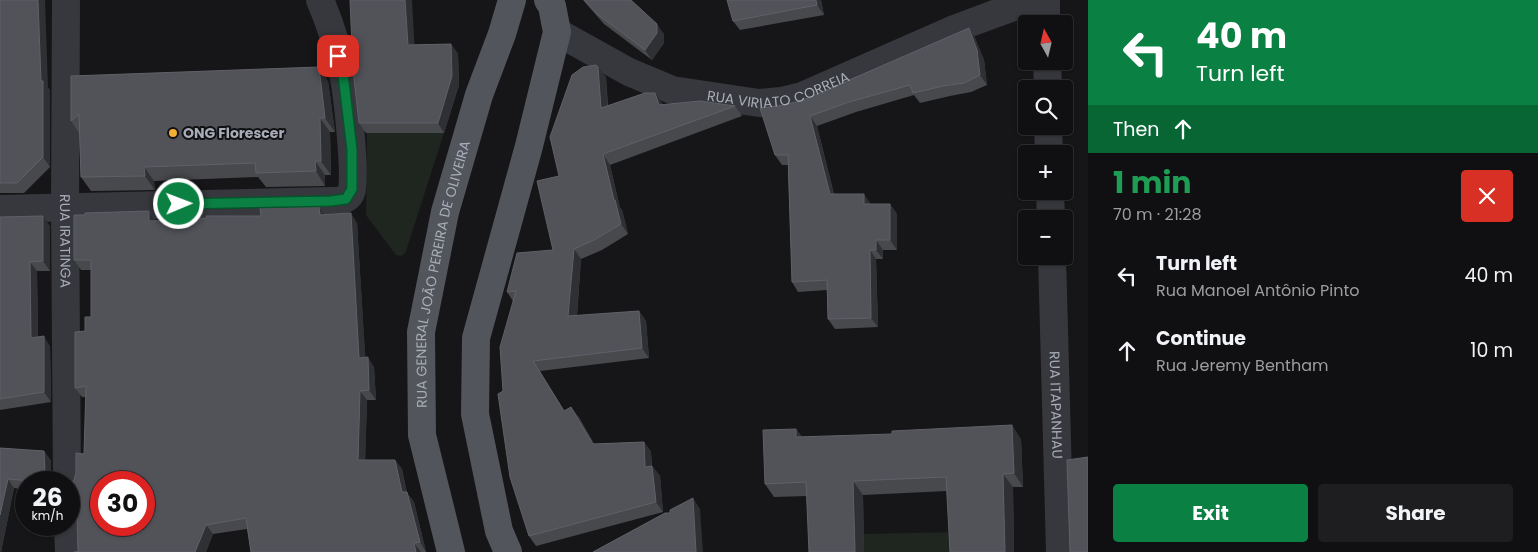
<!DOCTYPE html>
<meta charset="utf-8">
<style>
body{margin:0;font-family:Poppins,sans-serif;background:#1e1e20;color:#f1f3f6;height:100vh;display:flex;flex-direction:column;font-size:19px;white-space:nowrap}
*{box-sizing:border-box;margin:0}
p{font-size:16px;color:#9c9d9f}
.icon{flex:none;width:28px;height:28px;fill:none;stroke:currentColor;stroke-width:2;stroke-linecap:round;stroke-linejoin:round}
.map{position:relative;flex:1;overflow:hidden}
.side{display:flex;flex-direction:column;background:#101012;width:450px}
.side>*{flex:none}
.banner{background:#0b8043;color:#fff;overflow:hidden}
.needle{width:32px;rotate:352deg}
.fabs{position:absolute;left:1018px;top:15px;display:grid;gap:10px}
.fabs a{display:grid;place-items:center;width:55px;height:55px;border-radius:5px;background:#101012;box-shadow:0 1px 4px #0004,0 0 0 1px #303032;font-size:25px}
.speed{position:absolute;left:15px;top:471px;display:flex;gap:10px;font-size:25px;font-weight:700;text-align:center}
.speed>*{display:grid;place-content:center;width:65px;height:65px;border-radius:50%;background:#101012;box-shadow:0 1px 4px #0004,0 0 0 1px #303032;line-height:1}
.speed small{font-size:12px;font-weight:400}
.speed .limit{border:8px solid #d22;background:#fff;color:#111}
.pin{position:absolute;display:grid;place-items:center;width:42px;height:42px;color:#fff;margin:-21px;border-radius:10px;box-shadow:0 2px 8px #0006}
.me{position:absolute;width:55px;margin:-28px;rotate:89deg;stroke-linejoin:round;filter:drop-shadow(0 0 4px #0008)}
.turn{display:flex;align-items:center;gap:18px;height:105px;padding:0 25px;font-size:22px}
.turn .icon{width:65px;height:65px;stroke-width:2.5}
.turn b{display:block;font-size:35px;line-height:42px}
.then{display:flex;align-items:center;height:48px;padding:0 25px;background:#0003;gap:10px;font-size:19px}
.round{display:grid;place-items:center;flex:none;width:52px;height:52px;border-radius:5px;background:#1e1e20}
.head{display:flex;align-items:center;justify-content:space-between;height:85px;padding:0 25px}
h1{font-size:30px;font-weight:700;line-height:38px;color:#1e9e55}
.action{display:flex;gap:10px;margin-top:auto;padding:10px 25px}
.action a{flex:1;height:58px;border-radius:5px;background:#0b8043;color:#fff;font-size:20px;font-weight:700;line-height:58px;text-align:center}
.action a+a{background:#1e1e20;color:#f1f3f6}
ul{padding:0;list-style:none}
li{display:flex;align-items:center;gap:15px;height:75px;padding:0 25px}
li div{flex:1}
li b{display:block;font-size:19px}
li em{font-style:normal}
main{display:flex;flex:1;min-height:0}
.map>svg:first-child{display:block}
.green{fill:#1e261f}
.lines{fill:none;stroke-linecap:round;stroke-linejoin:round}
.minor{stroke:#37383d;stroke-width:28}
.primary{stroke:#53555c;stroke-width:28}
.wall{fill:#47494d}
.shaded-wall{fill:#2f3033}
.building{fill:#525359;stroke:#5f6168;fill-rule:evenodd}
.route-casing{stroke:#07532c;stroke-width:12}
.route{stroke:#0b8043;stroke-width:9}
.poi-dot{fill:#f2b134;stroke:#111113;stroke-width:2}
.labels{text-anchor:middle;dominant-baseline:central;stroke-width:4;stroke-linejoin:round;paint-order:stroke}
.street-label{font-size:14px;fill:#a8adb8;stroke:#111113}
.poi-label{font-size:14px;font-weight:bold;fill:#a8adb8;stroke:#111113;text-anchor:start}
</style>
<main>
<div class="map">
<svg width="1088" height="552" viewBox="0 0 1088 552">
<rect width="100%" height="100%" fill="#161618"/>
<path class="green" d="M367 133H444L406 251C404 255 401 257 396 255L366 215Z
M958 532V552H864V534Z"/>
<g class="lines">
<g class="minor">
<path id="s1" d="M66 0 65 207 67 482"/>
<path d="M1046 0V24"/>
<path id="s2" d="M557 32 629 72 672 90 759 103 781 101 802 96 954 29 1032 0"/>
<path d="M1047 61 1048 89"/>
<path d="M1048 126 1049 154"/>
<path d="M1050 191 1051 219"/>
<path d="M0 209 331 201C339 201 347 201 351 193 357 181 347 90 343 74 338 49 330 23 320 0"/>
<path id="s3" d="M1052 256 1060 552"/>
<path d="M68 525 69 552"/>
</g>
<g class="primary">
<path id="s4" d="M451 552 422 435 421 332 445 212 479 95 502 34 512 0"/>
<path d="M508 552 499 531 475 414 476 338 529 146 557 32 552 6 548 0"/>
</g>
</g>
<path class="wall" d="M0 0 50 91V167L24 193H0Z
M583 0H631L664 34V43L652 60 604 24Z
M821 0 824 15 740 30 733 21Z
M969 28 975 38 984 60 987 85 971 92 950 96 920 103 914 95 856 112 817 126 834 194 871 204H890L897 214V250H883V259H876L878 327 835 329 828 319 827 290 798 292 792 282 788 165H782L775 155 778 106 801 101Z
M451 44 458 54 459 85 444 133H366L359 123 414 45Z
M71 76 328 81 335 132H330L331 175H325V186L266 187 258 177 154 181 155 190 91 191 81 177 79 133 71 121Z
M606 77 608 106 662 103 663 105 735 106 742 116 610 165 620 208 622 210 628 234 602 250 581 259 577 316 639 311 646 321 649 358 540 371 564 411 579 417 594 444 644 442 651 452 652 466 660 476 663 512 536 546 529 536 503 391 513 301 507 292 553 250 559 176Z
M149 211 155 220 325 215 357 223 365 357 374 367 376 400H367L365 460H395L402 469 407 493 414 502 426 552H251L247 529 213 534 206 552H74H78L77 515 75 494 69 486 74 480 84 454 86 397H82L75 388 85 331 91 317V270H81L74 260Z
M0 217 50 226V271H37L38 337 50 346 51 402 0 410Z
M796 429 802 437 1021 439 1023 487H1013L1014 552H950L947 491 863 495 864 552H809L807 496 774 497 765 484Z
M0 448 44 451 51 461V482H26V490L14 488 1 552H0Z"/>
<path class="shaded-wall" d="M38 0H45L48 88 50 91V167L43 157Z
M405 0H412L415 55 408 45Z
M816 0H821L824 15 817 5Z
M657 24 664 34V43L652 60 645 50Z
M969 28 975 38 984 60 987 85 980 75Z
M451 44 458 54 459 85 444 133 438 123Z
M319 67 328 81 335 132 325 118Z
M598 67 606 77 608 118 601 108Z
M655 93 662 103 667 116 659 105Z
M810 116 817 126 836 204 830 194Z
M320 118 330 132 331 175 321 161Z
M603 154 610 165 620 208 622 210 628 234 621 224 614 200Z
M315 161 325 175V186L316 171Z
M144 167 154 181 155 190 145 176Z
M864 194 871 204H864Z
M890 204 897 214V250L890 240Z
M319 207 326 217 320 215Z
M149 211 155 221H149Z
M351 213 357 223 366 367 359 358Z
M43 216 50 226V271L43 261Z
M876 240 883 250V259L876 250Z
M574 249 581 259 576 326 568 316Z
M870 250 876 259 878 327 871 318Z
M30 262 37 271 38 348 31 338Z
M639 311 646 321 649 358 642 348Z
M44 336 50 346 51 402 44 392Z
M368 357 374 367 376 400 369 390Z
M533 361 540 371 571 421 564 411Z
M360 391 367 400 365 470 358 460Z
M571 407 579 417 600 454 593 444Z
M1012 425 1021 439 1023 487 1014 473Z
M796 429 805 442 796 437Z
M644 442 651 452 652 477 645 467Z
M44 451 51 461V482H48L47 480 45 473Z
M395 460 402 469 407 493 414 502 426 552 420 542 402 492Z
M652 466 660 476 663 512 656 502Z
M1003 474 1013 487 1014 552H1005Z
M8 479 14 488 1 552H0V515Z
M853 481 863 495 864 552H855Z
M693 498 700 509 703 552H696Z
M206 525 213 534 206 552H195Z
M414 543 421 552H416Z"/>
<path class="building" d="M0 0H38L41 81H43V157L17 183H0Z
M350 0H405L408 45 451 44 452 76 438 123H359L353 70Z
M584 0H631L657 24V33L645 50 597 14Z
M727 0H816L817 5 733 21Z
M969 28 977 50 980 75 964 83 943 86 913 93 910 85 849 102 810 116 830 194H864V204H890V240H876V250H870L871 318 828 319 827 280 792 282 788 155H775L760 108 778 106 801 101Z
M596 65 598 67 601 108 645 93H655L659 105 700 101 735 106 603 154 614 200H615L621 224 594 240 574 249 568 316 639 311 642 348 533 361 564 411 571 407 593 444 644 442 645 467 652 466 656 502 529 536 510 477 498 394 503 391 500 347 516 291 507 292 517 253 553 250 537 181 559 176 550 137 572 75 583 67Z
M319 67 325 118H320L321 161H315L316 171 256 173 255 163 144 167 145 176 81 177 79 114 71 121V76Z
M319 207 320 215 351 213 359 358 368 357 369 390 360 391 358 460H395L402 492H407L420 542 414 543 416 552H251L246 518 206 525 195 552H74H78L77 515 74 507 75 486 69 485 74 480 76 473V453L84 454 86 386 75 388V332L85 331V317H91V260H74V215H85V213L149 211V221L207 218 206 216H261L260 208ZM101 482H144V525H101Z
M43 216V261L30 262 31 338 44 336V392L0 399V217Z
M1012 425 1014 473 1003 474 1005 552H950L946 477 853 481 855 552H809L806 482 765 484 763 430 796 429V437L892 434V431Z
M0 448 44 451 45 473 47 480 49 482H42L8 479 0 515Z
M1088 457V552H1070L1067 460Z
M693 498 696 552H593L665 513H670V510Z"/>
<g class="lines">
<g class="route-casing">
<path id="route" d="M179 204 331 201 346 199 352 189V150L343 74 338 56"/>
</g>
<use href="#route" class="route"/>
</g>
<circle class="poi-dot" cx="173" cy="133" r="5"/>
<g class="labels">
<g class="street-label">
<text stroke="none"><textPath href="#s2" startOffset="238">RUA VIRIATO CORREIA</textPath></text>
<text stroke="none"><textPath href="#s1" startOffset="241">RUA IRATINGA</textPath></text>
<text stroke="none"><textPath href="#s4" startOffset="284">RUA GENERAL JOÃO PEREIRA DE OLIVEIRA</textPath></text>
<text stroke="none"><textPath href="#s3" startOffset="149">RUA ITAPANHAU</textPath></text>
</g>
<g class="poi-label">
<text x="183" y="133">ONG Florescer</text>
</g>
</g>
</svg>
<div class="fabs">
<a><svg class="needle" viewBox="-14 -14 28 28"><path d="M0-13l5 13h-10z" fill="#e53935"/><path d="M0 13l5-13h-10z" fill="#9c9d9f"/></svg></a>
<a><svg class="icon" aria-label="search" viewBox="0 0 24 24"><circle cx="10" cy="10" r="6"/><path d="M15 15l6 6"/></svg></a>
<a>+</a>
<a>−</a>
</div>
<div class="speed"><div>26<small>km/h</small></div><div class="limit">30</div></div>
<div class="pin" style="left:338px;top:56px;background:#d93025"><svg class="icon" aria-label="arrive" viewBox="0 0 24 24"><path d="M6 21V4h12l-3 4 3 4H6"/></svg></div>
<svg class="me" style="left:179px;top:204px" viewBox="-20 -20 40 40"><circle r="17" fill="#0b8043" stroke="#fff" stroke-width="3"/><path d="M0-11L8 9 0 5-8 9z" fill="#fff"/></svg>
</div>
<section class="side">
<div class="banner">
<div class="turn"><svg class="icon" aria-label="left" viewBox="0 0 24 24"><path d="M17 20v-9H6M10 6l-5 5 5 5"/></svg><div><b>40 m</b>Turn left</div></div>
<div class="then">Then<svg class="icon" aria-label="ahead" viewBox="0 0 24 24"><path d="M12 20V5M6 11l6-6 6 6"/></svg></div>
</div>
<div class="head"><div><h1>1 min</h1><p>70 m · 21:28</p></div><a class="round" style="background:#d93025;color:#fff"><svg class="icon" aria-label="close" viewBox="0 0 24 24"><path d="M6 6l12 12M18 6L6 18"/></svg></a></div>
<ul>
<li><svg class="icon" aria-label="left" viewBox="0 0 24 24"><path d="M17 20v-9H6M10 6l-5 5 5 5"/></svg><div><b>Turn left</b><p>Rua Manoel Antônio Pinto</p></div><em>40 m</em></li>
<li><svg class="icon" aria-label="ahead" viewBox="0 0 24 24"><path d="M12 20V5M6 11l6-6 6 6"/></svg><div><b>Continue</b><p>Rua Jeremy Bentham</p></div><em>10 m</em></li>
</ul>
<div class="action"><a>Exit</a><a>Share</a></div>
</section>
</main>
